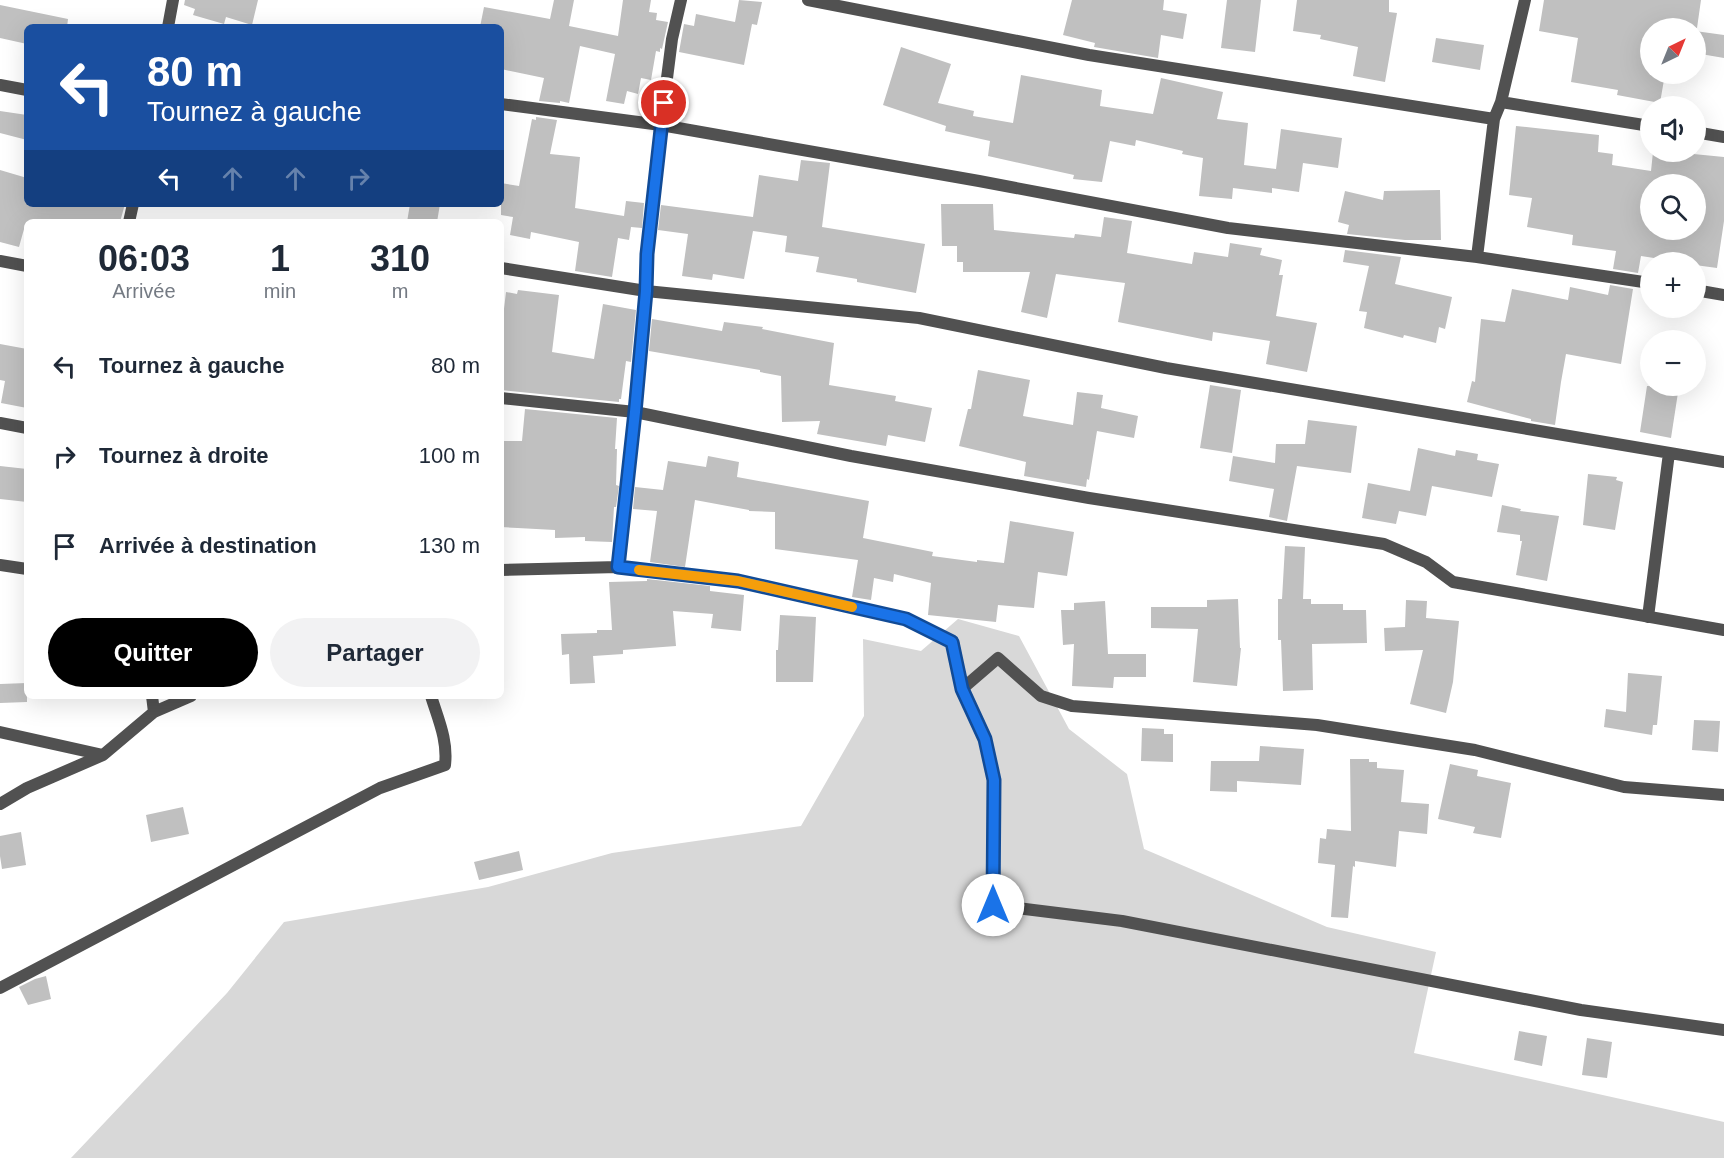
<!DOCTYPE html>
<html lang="fr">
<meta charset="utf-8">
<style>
body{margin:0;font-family:Helvetica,sans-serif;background:#f2f2f3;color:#1f2937;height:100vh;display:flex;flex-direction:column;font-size:22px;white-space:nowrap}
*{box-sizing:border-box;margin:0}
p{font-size:20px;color:#747a83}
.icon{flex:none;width:33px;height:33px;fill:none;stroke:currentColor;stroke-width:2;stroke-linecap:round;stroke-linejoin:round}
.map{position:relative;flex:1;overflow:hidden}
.details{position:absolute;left:24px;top:219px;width:480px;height:480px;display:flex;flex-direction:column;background:#fff;border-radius:9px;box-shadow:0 6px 24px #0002}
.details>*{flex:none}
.banner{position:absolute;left:24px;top:24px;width:480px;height:183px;border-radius:9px;box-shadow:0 6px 24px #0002;background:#1a4fa0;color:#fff;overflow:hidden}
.needle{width:39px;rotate:43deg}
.tools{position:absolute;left:1640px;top:18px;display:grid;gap:12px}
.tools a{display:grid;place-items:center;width:66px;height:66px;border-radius:50%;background:#fff;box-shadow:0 6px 24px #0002;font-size:30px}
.pin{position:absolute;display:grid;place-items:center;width:51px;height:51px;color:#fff;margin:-26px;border:3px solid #fff;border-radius:50%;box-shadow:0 2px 6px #0007}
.me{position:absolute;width:66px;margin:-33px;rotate:0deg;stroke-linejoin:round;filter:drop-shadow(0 0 4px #0008)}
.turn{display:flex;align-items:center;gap:21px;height:126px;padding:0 24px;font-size:27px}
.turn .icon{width:78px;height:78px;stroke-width:2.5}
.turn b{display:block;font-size:42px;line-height:51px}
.lanes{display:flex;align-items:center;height:57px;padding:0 24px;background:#0003;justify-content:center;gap:30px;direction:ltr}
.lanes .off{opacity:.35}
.eta{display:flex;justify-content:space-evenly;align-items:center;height:102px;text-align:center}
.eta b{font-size:36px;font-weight:800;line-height:42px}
.primary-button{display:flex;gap:12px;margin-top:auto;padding:12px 24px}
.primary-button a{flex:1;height:69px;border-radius:36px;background:#000;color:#fff;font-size:24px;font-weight:800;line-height:69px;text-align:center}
.primary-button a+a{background:#f2f2f3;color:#1f2937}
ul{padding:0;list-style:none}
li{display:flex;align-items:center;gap:18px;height:90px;padding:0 24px}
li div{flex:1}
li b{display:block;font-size:22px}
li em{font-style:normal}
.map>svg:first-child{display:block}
.green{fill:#d8d8d8}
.building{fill:#c0c0c0;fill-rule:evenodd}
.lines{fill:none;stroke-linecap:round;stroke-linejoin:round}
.street{stroke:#515151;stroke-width:12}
.route-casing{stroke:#114b97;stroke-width:15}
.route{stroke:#1a73e8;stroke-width:10}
.slow{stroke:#f59e0b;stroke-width:10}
</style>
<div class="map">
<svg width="1724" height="1158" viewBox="0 0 1724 1158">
<rect width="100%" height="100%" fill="#fff"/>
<path class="green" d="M958 619 1019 636 1069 729 1127 774 1144 849 1327 927 1436 952 1414 1053 1724 1122V1158H71L227 993 284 922 488 887 612 853 801 826 864 716 863 639 921 651Z"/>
<path class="building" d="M185 0H258L252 25 226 17 224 24 193 15 195 9 184 5Z
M554 0H574L569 26 618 36 623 0H651L649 12 657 13 656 20 668 22 662 49 660 48V52L656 51 651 80 641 78 638 94 627 91 624 104 606 101 615 54 580 46 569 103 560 101V103L539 101 544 78 501 69V27H480L484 7 550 19Z
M739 0 762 2 757 25 752 24 744 65 679 52 684 24 694 26 696 14 735 22Z
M1072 0H1164L1163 10 1187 14 1183 39 1161 35 1158 58 1094 47 1095 43 1063 35Z
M1227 0H1261L1255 52 1221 48Z
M1297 0H1389V12L1397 13 1385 82 1353 76 1358 47 1320 39 1321 35 1293 31Z
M1544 0H1701L1697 28H1650V74H1665L1660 103 1617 95 1618 90 1571 82 1578 38 1539 31Z
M0 5 68 19 67 27H27V44L0 38Z
M1695 31 1724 35V58L1695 53Z
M1436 38 1484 45 1480 70 1432 62Z
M901 47 951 64 938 103 974 111 973 116 1013 123 1021 75 1102 90 1100 106 1153 114 1161 78 1223 92 1217 119 1248 123 1244 165 1276 169 1281 129 1342 138 1338 168 1303 163 1299 192 1272 188V193L1233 188 1232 199 1199 196 1203 158 1182 154 1183 151 1136 140 1135 146 1110 141 1102 182 1073 179 1074 175 988 156 990 141 945 131 946 126 883 105Z
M0 111 27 115V140L0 133Z
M536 117 557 120 550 154 580 157 575 208 624 216 626 201 644 203 642 228 631 227 629 240 618 238 612 277 575 271 579 242 531 232 530 239 510 235 513 217 501 215V183L519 186 532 119 536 120Z
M1516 126 1599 135 1598 152 1613 154 1612 165 1651 171 1653 152H1673L1724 157V221L1717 268 1695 265V262H1680L1641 256 1638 273 1613 269 1616 251 1572 245 1573 235 1527 227 1532 198 1509 195ZM1650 184H1695V230H1650Z
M801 160 830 163 822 227 925 244 916 293 857 282V279L816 272 819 257 785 252 787 236 753 231 744 279 713 274 712 280 682 276 688 234 658 230 661 205 753 217 759 175 798 181Z
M0 170 27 178V204H125L120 222H26L19 247 0 242Z
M1440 190 1441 240H1405L1347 234 1349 225 1338 222 1345 191 1383 200 1384 191Z
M410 204H440L437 222H407Z
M941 204H993L994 230 1074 238 1075 234 1101 237 1104 217 1132 221 1127 253 1192 264 1194 252 1228 257 1230 243 1262 248 1260 255 1282 260 1279 275H1283L1276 316 1317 323 1307 372 1266 364 1270 341 1213 332 1212 341 1118 322 1125 283 1056 274 1047 318 1021 312 1030 272H963V262H957V246H942Z
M1345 250 1401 257 1395 284 1452 297 1445 329 1439 327 1436 343 1404 335 1403 338 1364 328 1367 312 1359 311 1369 266 1343 262Z
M1610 285 1633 289 1621 364 1566 354 1561 382 1555 425 1531 421V419L1467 402 1472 381 1475 382 1481 319 1505 322 1512 289 1568 300 1570 287 1608 295Z
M518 290 559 295 552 352 594 359 603 304 636 310 631 362 626 361 621 399H619V402L501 390V334L506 292 517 294Z
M652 319 722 331 724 322 763 327 762 329 834 343 829 385 896 396 895 401 932 408 925 442 888 435 886 446 817 434 820 421 782 422 781 376 760 372V370L649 351Z
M0 344 27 349V408L1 403 5 381 0 380Z
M978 370 1030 380 1023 416 1073 425 1077 392 1103 395 1101 408 1138 416 1134 438 1097 431 1089 480 1087 479 1086 487 1024 476 1026 462 959 446 968 409H971Z
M1210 385 1241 390 1232 453 1200 448Z
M1647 386H1679L1671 438 1640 432Z
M525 409 617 418 615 449H617L616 485 619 486 616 507H614L612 542 585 541V537L555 538V530L501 527V441H522Z
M1308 420 1357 426 1351 473 1297 466 1287 521 1269 517 1274 489 1229 481 1233 456 1275 463 1276 444H1305Z
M1418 448 1455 456 1456 450 1478 454 1477 460 1499 464 1492 497 1432 486 1426 516 1399 511 1396 524 1362 518 1368 483 1410 491Z
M708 456 739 462 737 477 869 501 863 538 933 552 932 556 977 562V560L1004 563 1010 521 1074 532 1067 576 1038 572 1034 608 998 605 996 622 928 615 931 583 894 574 893 582 874 578 871 600 852 597 858 560 775 549V512L749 511V510L695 500 685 567 650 562 657 511 633 509 635 487 663 490 668 461 706 467Z
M0 466 27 469V502L0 499Z
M1588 474 1617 477 1616 480 1623 482 1615 530 1583 525Z
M1502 505 1521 509 1520 511 1559 516 1547 581 1516 575 1522 541H1520V535L1497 532Z
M1285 546 1305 547 1303 599H1311V604H1343V610H1366L1367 643 1312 644 1313 690 1283 691 1281 640H1278V599H1282Z
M647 579 710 586V591L744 595 741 631 711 628 713 614 673 611 676 646 623 650V654L593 656 595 683 570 684 569 654 562 655 561 634 597 633V630H612L609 582 647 581Z
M1238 599 1240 648H1241L1237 686 1193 682 1198 629 1151 628V607H1207V600Z
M1406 600 1427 601 1426 618 1459 621 1453 682 1446 713 1410 704 1423 650 1385 651 1384 628 1405 627Z
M1105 601 1108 654H1146V677H1114L1113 688 1072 686 1074 644 1063 645 1061 610H1074V603Z
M780 615 816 617 813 682H776V650H778Z
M1628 673 1662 676 1657 725H1653L1652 735 1604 727 1606 709 1626 712Z
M27 683V702L0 703V684Z
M1694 720 1720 721 1718 752 1692 750Z
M1142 728 1164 729V734H1173V762L1141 761Z
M1260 746 1304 749 1301 785 1237 781V792L1210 791 1211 761H1259Z
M1350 759H1369V762H1377V768L1404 770 1401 802 1429 804 1427 834 1399 831 1396 867 1355 861V867L1353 866 1348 918 1331 917 1335 865 1318 863 1320 838 1326 839 1327 829 1351 831Z
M1450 764 1478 770 1477 776 1511 783 1501 838 1473 833 1475 827 1438 819Z
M183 807 189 834 151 842 146 815Z
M21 832 26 865 2 869 0 856V836Z
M519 851 523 870 479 880 474 862Z
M46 976 51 999 28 1005 19 987 35 979Z
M1519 1031 1547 1036 1542 1066 1514 1060Z
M1587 1038 1612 1042 1607 1078 1582 1075Z"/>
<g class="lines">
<path class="street" d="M808 0 1089 55 1494 119
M168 27 173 0
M0 85 27 90
M1501 102 1650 126
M501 104 661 125 979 181 1228 228 1477 257 1650 283
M1695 132 1724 137
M129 222 133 204
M1477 257 1494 119 1501 102 1525 0
M0 261 27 266
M501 268 646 291 919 318 1166 368 1724 462
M1695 290 1724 295
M501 398 635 412 851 456 1089 498 1384 544 1426 562 1453 582 1724 630
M0 423 27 428
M0 565 27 569
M618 567 635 412 646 291 647 254 661 125 672 39 681 0
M501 570 618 567 738 581 906 619 953 642 962 689 985 739 994 780 993 905 1122 921 1581 1010 1724 1030
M1648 617 1669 453
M962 689 998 658 1041 696 1072 706 1317 725 1475 750 1624 787 1724 795
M152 696 154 712
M0 732 103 755
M0 804 27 788 103 755 154 712 191 696
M0 988 380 788 445 765C448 740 438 719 431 696"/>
</g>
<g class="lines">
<g class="route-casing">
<path id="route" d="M664 103 647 254 646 291 635 412 618 567 738 581 906 619 952 642 962 689 985 739 994 780 993 905"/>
</g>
<use href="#route" class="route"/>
<path class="slow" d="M639 570 738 581 852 607"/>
</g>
</svg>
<div class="tools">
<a><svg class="needle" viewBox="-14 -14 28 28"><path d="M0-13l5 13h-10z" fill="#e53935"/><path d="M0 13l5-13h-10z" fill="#747a83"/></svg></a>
<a><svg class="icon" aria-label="sound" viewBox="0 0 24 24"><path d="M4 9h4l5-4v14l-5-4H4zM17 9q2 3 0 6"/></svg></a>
<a><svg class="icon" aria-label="search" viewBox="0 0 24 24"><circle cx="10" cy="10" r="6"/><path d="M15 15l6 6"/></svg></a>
<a>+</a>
<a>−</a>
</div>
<div class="pin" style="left:664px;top:103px;background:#d93025"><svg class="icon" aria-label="arrive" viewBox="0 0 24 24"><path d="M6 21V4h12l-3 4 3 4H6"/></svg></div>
<svg class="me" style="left:993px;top:905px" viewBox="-20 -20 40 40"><circle r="19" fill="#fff"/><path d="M0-13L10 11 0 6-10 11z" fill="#1a73e8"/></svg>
<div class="banner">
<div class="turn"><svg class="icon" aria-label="left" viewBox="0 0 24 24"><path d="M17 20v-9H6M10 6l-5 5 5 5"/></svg><div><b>80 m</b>Tournez à gauche</div></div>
<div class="lanes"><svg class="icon" aria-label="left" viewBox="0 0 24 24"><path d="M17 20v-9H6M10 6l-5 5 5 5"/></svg><svg class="icon off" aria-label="ahead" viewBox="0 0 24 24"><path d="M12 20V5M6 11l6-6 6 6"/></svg><svg class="icon off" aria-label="ahead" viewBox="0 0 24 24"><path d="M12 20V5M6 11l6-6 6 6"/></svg><svg class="icon off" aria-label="right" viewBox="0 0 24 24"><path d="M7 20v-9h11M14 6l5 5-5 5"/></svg></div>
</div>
<section class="details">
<div class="eta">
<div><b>06:03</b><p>Arrivée</p></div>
<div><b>1</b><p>min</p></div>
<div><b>310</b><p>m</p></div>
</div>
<ul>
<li><svg class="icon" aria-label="left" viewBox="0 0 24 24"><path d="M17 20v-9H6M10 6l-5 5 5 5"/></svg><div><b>Tournez à gauche</b></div><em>80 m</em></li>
<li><svg class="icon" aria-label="right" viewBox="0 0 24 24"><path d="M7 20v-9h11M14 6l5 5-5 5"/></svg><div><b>Tournez à droite</b></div><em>100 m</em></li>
<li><svg class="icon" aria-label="arrive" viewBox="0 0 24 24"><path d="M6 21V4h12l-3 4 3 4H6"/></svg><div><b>Arrivée à destination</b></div><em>130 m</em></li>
</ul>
<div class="primary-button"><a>Quitter</a><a>Partager</a></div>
</section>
</div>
